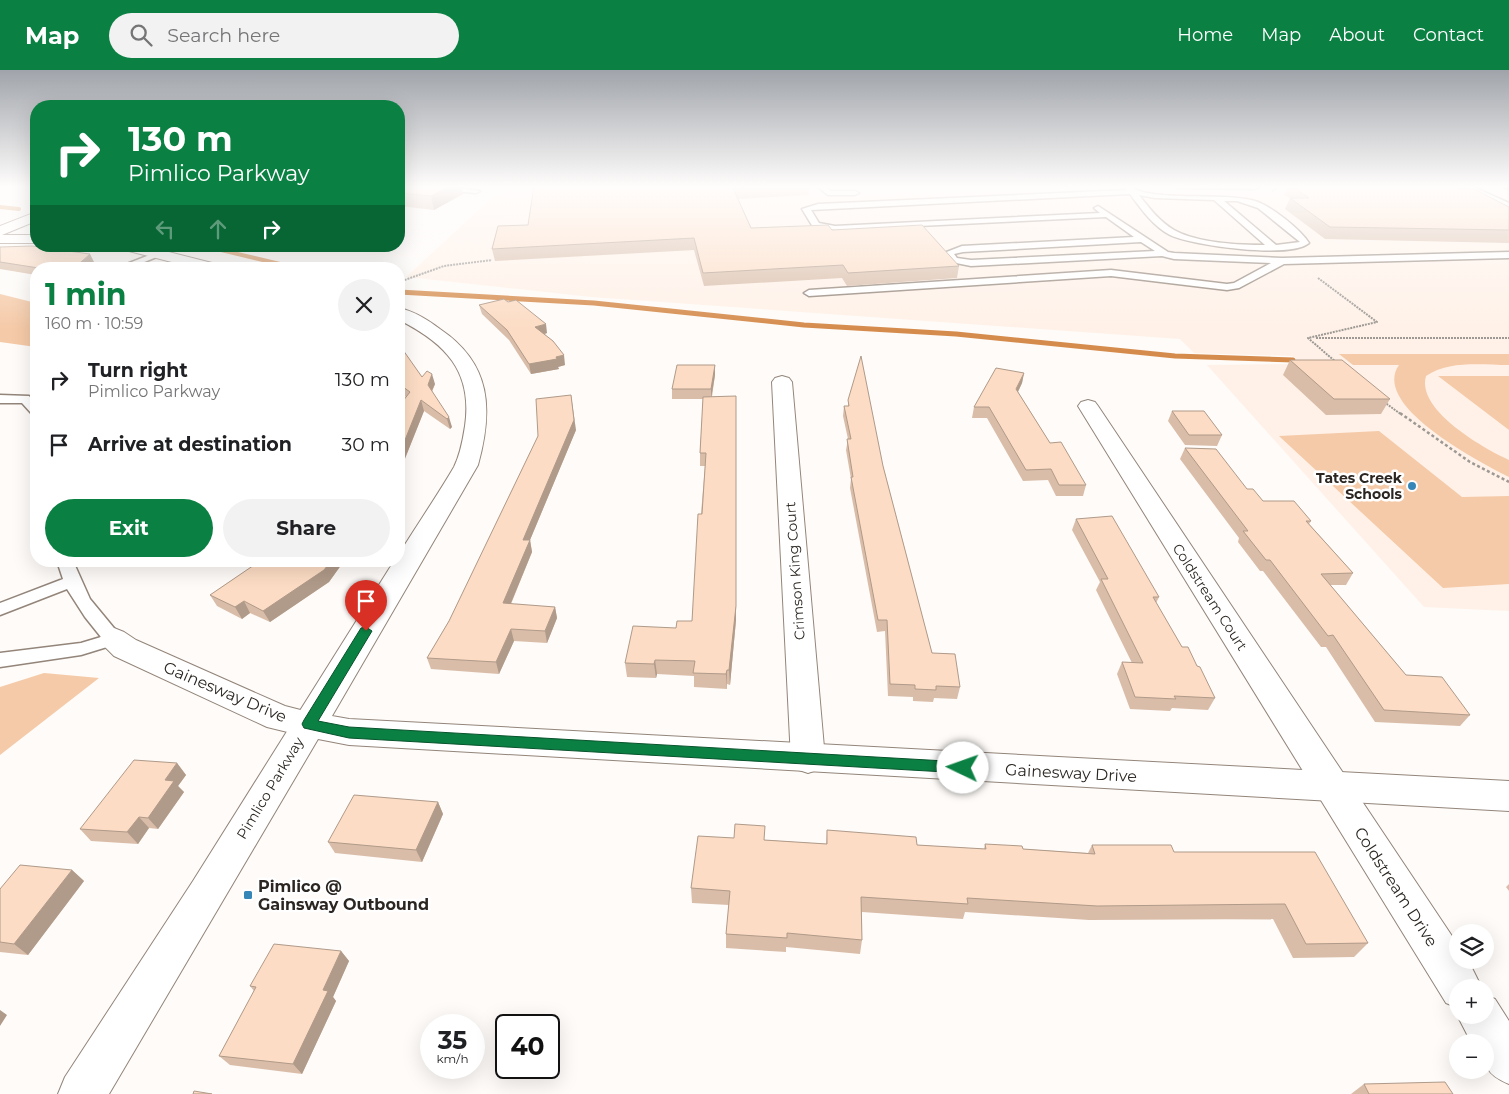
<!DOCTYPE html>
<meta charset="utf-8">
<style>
body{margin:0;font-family:Montserrat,sans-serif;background:#f2f2f2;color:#202124;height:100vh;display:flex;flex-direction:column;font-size:19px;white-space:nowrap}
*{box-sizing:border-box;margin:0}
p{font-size:16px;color:#757577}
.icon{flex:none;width:28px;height:28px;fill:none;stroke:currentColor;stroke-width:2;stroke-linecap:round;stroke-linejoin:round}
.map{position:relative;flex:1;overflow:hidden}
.panel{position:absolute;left:30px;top:192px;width:375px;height:305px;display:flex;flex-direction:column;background:#fff;border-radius:20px;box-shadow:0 5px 20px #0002}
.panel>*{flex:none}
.banner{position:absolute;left:30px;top:30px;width:375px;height:152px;border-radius:20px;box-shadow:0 5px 20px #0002;background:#0b8043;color:#fff;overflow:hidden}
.fabs{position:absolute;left:1449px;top:854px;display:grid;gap:10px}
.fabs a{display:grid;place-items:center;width:45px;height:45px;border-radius:50%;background:#fff;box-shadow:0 5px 20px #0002;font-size:25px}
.speed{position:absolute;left:420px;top:944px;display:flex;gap:10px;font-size:25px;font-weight:700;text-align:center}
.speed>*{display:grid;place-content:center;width:65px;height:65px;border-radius:50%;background:#fff;box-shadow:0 5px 20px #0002;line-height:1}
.speed small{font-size:12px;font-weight:400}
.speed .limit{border:2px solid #111;border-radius:8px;background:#fff;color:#111}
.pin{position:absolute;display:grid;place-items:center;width:42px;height:42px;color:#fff;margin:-51px -21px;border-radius:50% 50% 50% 0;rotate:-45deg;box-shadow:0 0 5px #0007}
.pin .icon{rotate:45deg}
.me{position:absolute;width:55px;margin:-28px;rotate:273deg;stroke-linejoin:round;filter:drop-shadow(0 0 4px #0008)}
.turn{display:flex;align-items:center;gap:18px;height:105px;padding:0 15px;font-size:22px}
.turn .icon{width:65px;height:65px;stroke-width:2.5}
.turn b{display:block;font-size:35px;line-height:42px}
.lanes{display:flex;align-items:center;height:48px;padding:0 15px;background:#0003;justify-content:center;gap:25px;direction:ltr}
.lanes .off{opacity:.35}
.round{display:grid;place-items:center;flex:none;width:52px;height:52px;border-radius:26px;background:#f2f2f2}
.head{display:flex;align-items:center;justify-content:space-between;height:85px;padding:0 15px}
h1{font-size:30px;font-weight:700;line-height:38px;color:#0b8043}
.cta{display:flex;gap:10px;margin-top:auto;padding:10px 15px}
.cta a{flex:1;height:58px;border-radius:30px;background:#0b8043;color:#fff;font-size:20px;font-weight:700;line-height:58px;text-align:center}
.cta a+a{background:#f2f2f2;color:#202124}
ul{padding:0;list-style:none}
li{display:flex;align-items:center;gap:15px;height:65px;padding:0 15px}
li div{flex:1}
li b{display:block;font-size:19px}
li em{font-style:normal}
header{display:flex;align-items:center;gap:30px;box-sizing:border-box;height:70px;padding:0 25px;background:#0b8043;color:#fff}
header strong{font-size:24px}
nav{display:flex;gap:28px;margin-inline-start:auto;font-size:18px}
.search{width:350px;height:45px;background:#f2f2f2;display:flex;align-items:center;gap:12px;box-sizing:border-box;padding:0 18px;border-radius:28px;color:#757577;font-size:19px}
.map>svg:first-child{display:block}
.built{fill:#fff1e7}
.green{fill:#f5caa8}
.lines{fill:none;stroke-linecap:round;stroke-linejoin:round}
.stream-far1{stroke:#d58b4c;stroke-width:4}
.stream{stroke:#d58b4c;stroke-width:5}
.lane-casing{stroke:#93857a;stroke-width:3}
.street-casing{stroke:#93857a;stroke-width:2}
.secondary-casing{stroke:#93857a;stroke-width:2}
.path-far1{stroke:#9c9995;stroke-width:2;stroke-dasharray:2 1;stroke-linecap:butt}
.path{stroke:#9c9995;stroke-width:2.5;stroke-dasharray:3 2.5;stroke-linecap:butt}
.lane{fill:#fff;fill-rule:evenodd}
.street{fill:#fff;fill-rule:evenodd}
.secondary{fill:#fff;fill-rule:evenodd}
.wall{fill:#d9bda9}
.shaded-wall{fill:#b09a89}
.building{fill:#fcdcc4;stroke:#b09a89}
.route{fill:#0b8043;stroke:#07532c}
.poi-dot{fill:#3687b8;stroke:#fff;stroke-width:2}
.labels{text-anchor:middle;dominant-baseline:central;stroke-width:5;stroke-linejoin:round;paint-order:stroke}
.poi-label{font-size:14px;font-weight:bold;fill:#2b2621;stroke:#fff;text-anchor:end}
.street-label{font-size:14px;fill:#2b2621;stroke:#fff}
.near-street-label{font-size:16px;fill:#2b2621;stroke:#fff}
.near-poi-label{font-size:16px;font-weight:bold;fill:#2b2621;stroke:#fff;text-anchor:start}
</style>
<header>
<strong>Map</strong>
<div class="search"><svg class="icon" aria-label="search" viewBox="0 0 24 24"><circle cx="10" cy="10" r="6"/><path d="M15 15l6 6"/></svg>Search here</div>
<nav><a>Home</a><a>Map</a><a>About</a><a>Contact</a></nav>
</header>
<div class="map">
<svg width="1509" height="1024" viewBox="0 0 1509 1024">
<rect width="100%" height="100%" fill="#fefbf8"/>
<path class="built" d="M505 116H1509V541L1424 537 1207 295 1300 294 1292 286 1194 283 1180 269 591 227 406 207Z"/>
<path class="green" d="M0 224 36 233V277L0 272Z
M1339 284H1509V295C1482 295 1449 290 1426 306 1416 340 1483 378 1509 390V407C1482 393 1370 336 1399 295H1353Z
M1438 306H1509V360Z
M1379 361 1462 427 1509 426V514L1443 518 1279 366Z
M44 603 99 608 0 685V617Z"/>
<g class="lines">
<path class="stream-far1" d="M0 137 19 139
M204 176 301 199"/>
<path class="stream" d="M399 222 594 233 804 255 956 264 1175 286 1293 290"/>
<g class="lane-casing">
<path id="lane" d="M413 116H440L480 121 476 123 417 118Z
M817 116H825L830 121H855L859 123 855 125H828Z
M1124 116H1131C1144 132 1229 122 1255 131 1271 136 1300 159 1309 173 1290 189 1193 176 1170 165 1154 157 1141 139 1130 124L811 140 819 153 835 156 1100 143 1094 138 1098 136 1168 182 1174 183 1282 188 1509 182V188L1284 194 1239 218 1227 220 1111 206 809 226 804 223 809 220 1111 200 1227 214 1234 213 1271 193 1174 189 1162 186 971 196 951 192 944 183 962 176 1134 167 1106 147 835 160 813 157 802 139 818 134 1127 120ZM1139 125 1155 128 1214 130 1265 175C1240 175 1197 173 1174 160 1160 152 1149 138 1139 125ZM1224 131H1237L1258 138 1300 172 1276 175ZM1141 172 1155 181 971 190 957 188 954 184 963 182Z
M1174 116H1258L1259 117 1255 119 1178 118Z
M1462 116H1471L1509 133V138Z
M1504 116H1509V118H1505Z
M157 182 164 184 127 199H114Z
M0 325 29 326 36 334V345L32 344 22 333H0Z
M57 491H73L90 529 123 569 120 573 81 585 0 597V583L81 573 101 567 85 547 67 519 0 545V533L63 509Z"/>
</g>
<g class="street-casing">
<path id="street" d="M782 306 789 308 792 312 825 689 820 699 808 703 796 699 791 689 772 312 775 308Z
M1088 330 1095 332 1098 336 1458 875V890H1468L1482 918H1458V938L1446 933 1078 336 1081 332Z
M114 558 124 562 136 570 285 636 320 645 324 654 320 663 308 667 267 657 114 586 104 576 99 569 104 562Z
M1485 925 1495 929 1509 951V1014C1485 1004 1485 997 1485 972H1471L1457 945H1485Z"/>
</g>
<g class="secondary-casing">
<path id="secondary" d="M36 142V151L2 165H36V173H0V156Z
M119 176H145L224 196 227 199H199L121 179Z
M399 238C414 241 428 250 440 259 492 294 493 340 478 395L332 646 349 649 1509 711V741L349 675 318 669 109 1024H58L65 1007 193 811 394 491H399V484C417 455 437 426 454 397 460 385 463 369 465 356 473 301 445 273 399 250Z"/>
</g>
<path class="path-far1" d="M1272 121 1276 119 1275 116
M1318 208 1377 252 1308 268 1337 293
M399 212 444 196 492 190
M1316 268H1509
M1384 332 1402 345"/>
<path class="path" d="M1400 343 1470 392 1509 412"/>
<use href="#lane" class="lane"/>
<use href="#street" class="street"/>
<use href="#secondary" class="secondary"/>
</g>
<path class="wall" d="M399 116H477L473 118 461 117 463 124 434 140 399 136Z
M534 116H809V125L738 129 751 158 832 160 959 196 957 208 847 216 842 208 704 216 694 180 495 191 492 179 528 155Z
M1288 116H1452L1457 119 1509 137V173L1325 169 1285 139 1290 128 1284 125Z
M0 177 94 192 87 199H36V205L0 199Z
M479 235 547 263 545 264 565 295 558 297 559 299 531 304 509 270 482 244Z
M399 277 422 307 435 314 432 322 452 357 450 359 424 341 402 396 406 327 399 322Z
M1290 290 1390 329 1381 344 1326 345 1283 305Z
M715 295V305L712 327 736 550 730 615 727 614V619L694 617V606L657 604 656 608 627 607 625 593 676 558 692 551 705 396H700V383L703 329H672V319Z
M1024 303 1022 313 1018 322 1050 373 1086 415 1083 426H1056L1048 410 1023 411 987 348H972L974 337Z
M848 330 883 396 932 583 960 617 957 629 934 628 933 632 913 631V627L888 626 885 561 877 562 850 418 851 409 846 380 848 369 843 346 844 336H848Z
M1172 341 1222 365 1217 376 1185 375 1168 351Z
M576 360 530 470 532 482 511 534 555 537 557 548 547 573 514 571 499 604 431 599 427 588 449 551 538 366Z
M1185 378 1247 419 1263 431 1311 451 1309 454 1353 503 1346 515H1330L1406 605 1470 645 1460 656 1375 652 1326 577H1321L1263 501H1260L1238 472 1239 468 1180 389Z
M1076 449 1159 527 1156 533 1182 577 1197 596 1215 628 1208 640 1172 638 1170 641 1130 639 1117 604 1122 592 1132 593 1096 520 1100 512 1072 460Z
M260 491H344L329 512 270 552 250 543 242 549 217 536 210 525Z
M177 693 186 705 178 716 184 722 158 759 149 758 138 774 91 771 80 759Z
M438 732 443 744 422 792 335 783 328 772Z
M827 760 917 775 984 779 985 774 1023 779 1088 783 1092 775 1174 782 1368 873 1354 887 1293 888 1273 849 1089 850 965 842 963 849 862 842V870L860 884 786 877V882L726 878V864L729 835 692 833 691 818 734 768 826 774Z
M72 800 84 811 28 885 0 882V819Z
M1509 814V821L1506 817Z
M341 881 349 891 333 927 336 931 302 1004 230 995 219 986 254 921 250 916Z
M1364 1014 1453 1024H1351Z"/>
<path class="shaded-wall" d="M450 116H461L463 124 434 140 431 126Z
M90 184 94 192 87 199H73Z
M546 254 547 263 537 266 535 257Z
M564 285 565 295 558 297 559 299 531 304 529 294Z
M715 295V305L711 329V319Z
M1024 303 1022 313 1014 330 1016 319Z
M432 304 435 314 430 325 428 315Z
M571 325 576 360 530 470 532 482 506 545 503 533 523 470Z
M736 326V550L730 615 729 600Z
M421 330 424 341 402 396 399 402V385Z
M449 347 452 357 450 359 447 349Z
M331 491H344L329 512 270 552 263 541Z
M244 531 250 543 242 549 235 537Z
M555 537 557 548 547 573 545 561Z
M511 559 514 571 499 604 496 592Z
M655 590 657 604 656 608 654 594Z
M727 600V619L726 604Z
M177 693 186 705 178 716 184 722 158 759 148 748 165 710Z
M438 732 443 744 422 792 416 780Z
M139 747 149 758 138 774 127 762Z
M72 800 84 811 28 885 14 874Z
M341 881 349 891 333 927 336 931 302 1004 293 994 323 920Z
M0 940 7 945 0 956Z"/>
<path class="building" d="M399 116H450L431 126 399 123Z
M534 116H784L733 118 751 158 828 155 832 160 922 155 959 196 848 203 843 195 703 203 694 168 492 179 498 156 528 155Z
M1292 116H1452L1457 119H1474L1509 137V160L1330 157 1290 128H1309Z
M32 176 90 184 73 199H45L0 192V177Z
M504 229 508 232 516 230 546 254 535 257 553 271 564 285 556 287 557 289 529 294 507 260 479 235Z
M399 277 403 280 422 307 427 301 432 304 428 315 449 347 447 349 421 330 399 385V336L410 322 399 314Z
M861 286 883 396 932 583 955 584 960 617 936 616V620L915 619V615L890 614 887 550H878L851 407H853L847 369H851L844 336H849L848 330Z
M1290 290H1342L1390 329H1334Z
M677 295H715L711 319H672Z
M996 298 1024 303 1016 319 1050 373 1061 372 1086 415H1059L1051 399 1026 400 989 337H974Z
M571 325 574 350 523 470H530L503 533 555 537 545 561 511 559 496 592 427 588 449 551 538 366 536 329Z
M736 326V536L729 600H727L726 604 693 603 695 591 655 590 654 594 625 593 633 556 676 558 677 551H692L698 444H702L706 383H700L703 327Z
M1172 341H1204L1222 365H1189Z
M1185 378 1216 379 1247 419H1253L1263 431H1294L1311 451H1306L1353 503 1321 504 1406 605 1442 607 1470 645 1384 640 1333 565 1328 566 1270 490H1266L1243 461H1248Z
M1112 446 1159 527H1153L1182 577H1188L1197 596 1200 597 1215 628 1174 626 1176 629 1135 627 1122 592 1143 593 1101 509H1108L1076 449Z
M260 491H331L324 500 263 541 244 531 235 537 210 525Z
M134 690 177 693 165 710 174 711 148 748 139 747 127 762 80 759Z
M354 725 438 732 416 780 328 772Z
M735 754 765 756 764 770 827 774V760L916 767 917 775 986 779 985 774 1022 776 1023 779 1095 784 1092 775H1171L1174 782H1315L1368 873 1306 874 1285 834 1097 836 967 828 968 834 861 827 862 870 787 863V868L726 864 730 821 691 818 698 766 734 768Z
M20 795 72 800 14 874 0 872V819Z
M274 874 341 881 323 920 328 921 293 994 219 986 256 917 250 916Z
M1445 1012 1453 1024H1369L1364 1014Z
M194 1021 212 1024H193Z"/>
<linearGradient id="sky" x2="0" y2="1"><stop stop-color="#a0a4aa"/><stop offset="0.45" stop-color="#fffdfc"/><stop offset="1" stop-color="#fffdfc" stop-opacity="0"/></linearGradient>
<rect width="1509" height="259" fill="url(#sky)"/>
<path class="route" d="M366 557 372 561 318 651 349 657 963 692 968 693 970 698 968 702 963 703 349 668 304 658 302 654 304 650 361 558Z"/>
<g class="poi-dot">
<circle cx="1412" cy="416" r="5"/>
<rect x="243" y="820" width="10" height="10" rx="2.5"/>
</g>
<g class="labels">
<g class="poi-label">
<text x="1402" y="408">Tates Creek<tspan x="1402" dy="16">Schools</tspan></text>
</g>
<g class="street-label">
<text transform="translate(795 501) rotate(-94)">Crimson King Court</text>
<text transform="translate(1210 527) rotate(57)">Coldstream Court</text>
<text transform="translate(270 718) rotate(-59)">Pimlico Parkway</text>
</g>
<g class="near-street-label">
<text transform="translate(225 622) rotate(23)">Gainesway Drive</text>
<text transform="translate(1071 703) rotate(3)">Gainesway Drive</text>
<text transform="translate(1396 817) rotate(57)">Coldstream Drive</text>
</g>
<g class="near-poi-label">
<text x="258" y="816">Pimlico @<tspan x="258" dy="18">Gainsway Outbound</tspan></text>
</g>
</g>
</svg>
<div class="fabs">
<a><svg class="icon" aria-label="layers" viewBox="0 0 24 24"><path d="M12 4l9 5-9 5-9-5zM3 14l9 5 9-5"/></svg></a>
<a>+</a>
<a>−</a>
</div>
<div class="speed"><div>35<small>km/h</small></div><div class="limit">40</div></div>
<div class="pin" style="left:366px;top:561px;background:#d93025"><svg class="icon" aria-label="arrive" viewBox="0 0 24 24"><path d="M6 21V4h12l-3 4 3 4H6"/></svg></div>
<svg class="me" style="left:963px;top:698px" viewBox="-20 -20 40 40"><circle r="19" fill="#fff"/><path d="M0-13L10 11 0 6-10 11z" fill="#0b8043"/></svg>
<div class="banner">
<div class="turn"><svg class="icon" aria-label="right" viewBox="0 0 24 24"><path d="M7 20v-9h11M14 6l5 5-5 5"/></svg><div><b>130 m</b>Pimlico Parkway</div></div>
<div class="lanes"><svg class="icon off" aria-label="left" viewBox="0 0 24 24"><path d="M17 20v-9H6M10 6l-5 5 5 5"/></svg><svg class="icon off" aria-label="ahead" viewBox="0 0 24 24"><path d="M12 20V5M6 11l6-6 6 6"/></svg><svg class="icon" aria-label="right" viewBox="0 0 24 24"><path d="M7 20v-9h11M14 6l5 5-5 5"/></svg></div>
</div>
<section class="panel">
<div class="head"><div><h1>1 min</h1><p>160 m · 10:59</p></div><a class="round"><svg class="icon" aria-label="close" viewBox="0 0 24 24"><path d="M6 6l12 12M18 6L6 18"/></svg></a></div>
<ul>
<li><svg class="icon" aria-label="right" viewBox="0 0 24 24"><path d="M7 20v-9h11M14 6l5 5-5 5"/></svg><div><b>Turn right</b><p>Pimlico Parkway</p></div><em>130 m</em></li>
<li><svg class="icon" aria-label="arrive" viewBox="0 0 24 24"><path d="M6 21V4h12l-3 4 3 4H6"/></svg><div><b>Arrive at destination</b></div><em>30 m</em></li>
</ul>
<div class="cta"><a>Exit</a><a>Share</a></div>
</section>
</div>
